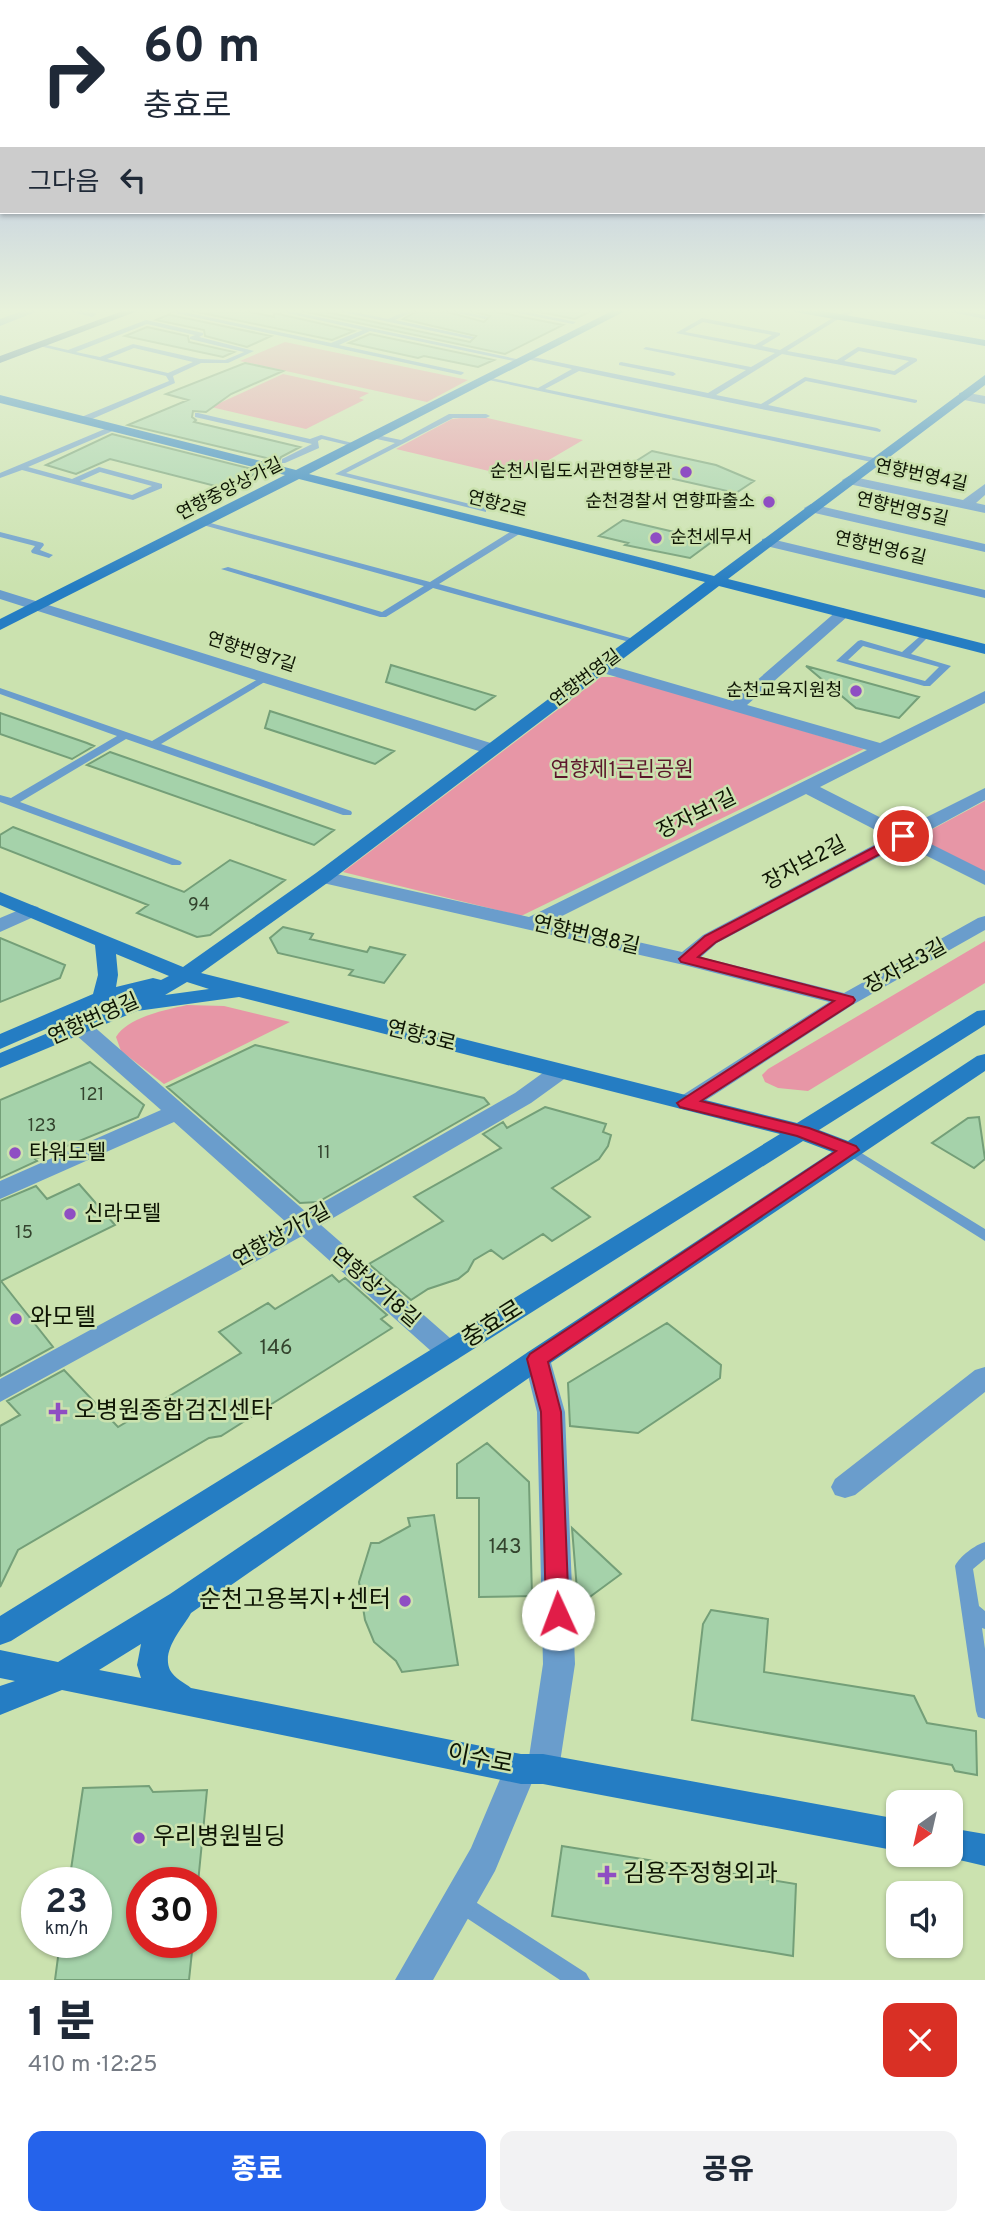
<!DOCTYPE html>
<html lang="ko">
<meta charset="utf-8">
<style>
body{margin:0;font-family:Overpass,"Noto Sans KR",sans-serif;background:#f2f2f3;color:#1f2937;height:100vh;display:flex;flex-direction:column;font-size:26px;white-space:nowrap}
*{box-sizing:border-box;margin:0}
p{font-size:23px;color:#747a83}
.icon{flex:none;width:38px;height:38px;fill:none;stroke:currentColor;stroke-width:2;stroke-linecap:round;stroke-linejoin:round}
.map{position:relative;height:1980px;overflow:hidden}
.side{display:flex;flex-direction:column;background:#fff;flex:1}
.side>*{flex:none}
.hud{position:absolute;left:0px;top:0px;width:985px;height:214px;box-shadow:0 2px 5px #0004;background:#fff;color:#1f2937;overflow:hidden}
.needle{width:46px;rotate:214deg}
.tools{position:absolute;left:886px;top:1790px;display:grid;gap:14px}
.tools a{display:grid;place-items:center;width:77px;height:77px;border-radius:14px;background:#fff;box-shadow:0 2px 5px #0004;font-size:35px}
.speed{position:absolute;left:21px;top:1867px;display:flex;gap:14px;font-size:35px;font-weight:700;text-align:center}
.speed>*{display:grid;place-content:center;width:91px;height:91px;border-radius:50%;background:#fff;box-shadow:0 2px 5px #0004;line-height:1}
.speed small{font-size:18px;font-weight:400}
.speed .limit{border:10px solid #d22;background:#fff;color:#111}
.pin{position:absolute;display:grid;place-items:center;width:60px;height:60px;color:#fff;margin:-30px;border:4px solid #fff;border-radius:50%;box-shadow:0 2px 7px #0007}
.me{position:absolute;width:77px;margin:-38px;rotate:358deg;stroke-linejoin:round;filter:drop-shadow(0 0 5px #0008)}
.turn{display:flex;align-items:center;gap:24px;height:147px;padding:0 28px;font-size:32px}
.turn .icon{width:91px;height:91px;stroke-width:2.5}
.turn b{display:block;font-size:49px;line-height:60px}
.then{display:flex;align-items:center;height:66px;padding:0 28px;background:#0003;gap:14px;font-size:26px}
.round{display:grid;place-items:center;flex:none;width:74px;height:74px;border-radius:14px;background:#f2f2f3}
.overview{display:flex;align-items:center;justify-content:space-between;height:119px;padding:0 28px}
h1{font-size:42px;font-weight:800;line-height:52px}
.primary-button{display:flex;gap:14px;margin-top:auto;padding:14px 28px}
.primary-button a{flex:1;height:80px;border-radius:14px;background:#2563eb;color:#fff;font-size:28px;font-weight:800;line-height:80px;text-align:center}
.primary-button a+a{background:#f2f2f3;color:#1f2937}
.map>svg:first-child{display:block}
.green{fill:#e796a6}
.building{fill:#a5d2aa;stroke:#749f78;stroke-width:2}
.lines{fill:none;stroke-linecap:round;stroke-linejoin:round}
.lane{fill:#6a9dcc;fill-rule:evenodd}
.street{fill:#6a9dcc;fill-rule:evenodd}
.secondary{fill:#257dc3;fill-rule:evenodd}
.primary{fill:#2b6698;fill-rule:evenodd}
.route{fill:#e11d48;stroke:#92132f;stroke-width:2}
.poi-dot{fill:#8f4ec3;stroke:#cbe2af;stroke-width:2.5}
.labels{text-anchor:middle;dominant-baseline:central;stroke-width:5;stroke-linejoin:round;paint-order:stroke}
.far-poi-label{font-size:18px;fill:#0e1504;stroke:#cbe2af;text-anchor:end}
.far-street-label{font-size:18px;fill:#0e1504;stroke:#cbe2af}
.number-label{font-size:18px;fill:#34442e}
.park-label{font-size:21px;fill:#5c172b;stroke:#cbe2af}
.street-label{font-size:21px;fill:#0e1504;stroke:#cbe2af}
.poi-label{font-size:21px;fill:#0e1504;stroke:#cbe2af;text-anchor:start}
.near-number-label{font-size:21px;fill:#34442e}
.near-poi-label{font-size:24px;fill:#0e1504;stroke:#cbe2af;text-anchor:start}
.near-street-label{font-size:24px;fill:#0e1504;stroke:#cbe2af}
</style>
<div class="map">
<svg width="985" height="1980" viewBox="0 0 985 1980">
<rect width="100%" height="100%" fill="#cbe2af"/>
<path class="green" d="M285 342 468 380 427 402 240 361Z
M283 374 369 393 359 398 364 400 306 429 211 407Z
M479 416 583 440 518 478 396 449 452 419Z
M601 677H621L864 749 521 916 343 872Z
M985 801V875L927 845 929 831Z
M985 941V983L808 1091 778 1088 765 1082 762 1075 768 1069Z
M187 1005 224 1006 290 1022 164 1084 121 1051 116 1037C128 1017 165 1010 187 1005Z"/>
<path class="building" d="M183 309H236L274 317V313L354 331 332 340Z
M292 309H324L326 312 470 342 476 336 403 319 421 309H436L484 322 490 316 463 309H495L497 312 563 325 505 354Z
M524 309H595L575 319Z
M170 314V315L271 336 247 347 205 336 204 330 156 320Z
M147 327 188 336 189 342 234 352 223 357 125 336Z
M370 334 494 360 478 367 424 356 418 358 349 343Z
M245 363 283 371 231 394 206 412 193 411 192 417 196 420 194 422 300 447 281 457 279 461 128 425 188 400 166 394Z
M112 434 260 471 227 489 110 459 76 474 46 465Z
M652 451 716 465 754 481 736 493 625 468Z
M623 520 713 541 690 558 625 545 628 543 599 536Z
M391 665 495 696 475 710 386 682Z
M806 666 919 697 899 718 856 708Z
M270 711 394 751 375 764 265 728Z
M0 713 87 743 94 746 72 759 0 734Z
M110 752 334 830 314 845 87 765Z
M13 827 184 892 230 860 285 880 210 935 197 937 137 913 148 905 0 847V835Z
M283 927 313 934 310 939 367 952 370 947 405 955 384 983 349 975 353 970 278 953 270 938Z
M0 938 65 965 60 978 0 1002Z
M255 1045 484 1098 489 1104 318 1202 300 1203 167 1087Z
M90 1062 144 1105 138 1117 35 1159 37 1161 0 1178V1100Z
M545 1107 606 1124 603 1132 611 1135 608 1146 599 1159 552 1188 590 1217 552 1241 543 1234 503 1259 491 1250 474 1260 468 1271 458 1279 428 1289 411 1300 369 1264 443 1221 414 1197 501 1148 483 1134 503 1122 507 1128Z
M979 1117 985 1159 974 1168 932 1143 968 1118Z
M79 1184 115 1225 1 1281 53 1347 0 1376V1201L36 1186 47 1199Z
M332 1275 339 1282 345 1278 387 1315 381 1319 392 1328 221 1436 209 1438 18 1550 0 1587V1426L20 1415 7 1401 64 1370 118 1427 241 1353 219 1332 268 1303 275 1309Z
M667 1323 721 1365 720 1378 638 1433 570 1426 568 1383Z
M487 1443 529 1482 532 1596 479 1597V1498H457V1464Z
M434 1515 458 1665 402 1672 396 1661 374 1642 365 1620 359 1582 371 1543H379L410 1526 408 1518Z
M572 1528 621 1574 587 1599 577 1590Z
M711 1610 768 1619 764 1672 914 1696 927 1723 976 1731 977 1775 955 1771 952 1765 692 1720 703 1624Z
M149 1786 153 1792 207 1790 198 1883H142V1942H193L189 1980H55L60 1942H96V1883H69L83 1788Z
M562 1846 796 1884 793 1956 552 1916Z"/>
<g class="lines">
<path class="lane" d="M269 309H280L526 361 523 363 370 331 339 345 463 372 464 373 461 375 171 312 174 310 331 343 363 330Z
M327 309H339L388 319 411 309H419L395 320 474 337 471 339Z
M439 309H451L488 317 485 319Z
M498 309H511L576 322 573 324Z
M852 309H860L835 321 787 351 837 360 858 347 915 358 917 359V361L895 375 782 354 716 395 761 404 805 377 917 400V402L915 403 806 381 768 405 877 428 881 430 880 432 761 409 579 371 545 389 879 459V463H876L484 379 487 377 538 388 572 369 526 359 525 358 528 356 708 393 746 370 643 349 646 347 751 367 775 353 676 333 702 318 780 333V335L762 346 780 350 831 319ZM703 322 772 335 755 345 685 332ZM859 351 909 361 894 371 844 361Z
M936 309H949L985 315V319Z
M146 320 203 333V335L199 337 254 351 228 363H201L173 376 175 383 85 422H79V418L169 381 166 376 35 345 38 343 68 350ZM147 324 195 335 190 337V339L244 352 225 360 200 359 133 344 100 357 76 352ZM134 348 193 362 168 373 107 359Z
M621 362 673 372 676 374 673 376 619 365V363Z
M198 413 310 439 321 435 360 445 356 447 322 439 318 441 319 448 285 463H282V459L312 444 195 417V413Z
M449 414H486L490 416 486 418H453L346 473 486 508V512L335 474 395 443 372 438V434L401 440Z
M112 426H115V430L28 467 72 479 99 467 162 484V488L133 500 22 470 0 478V473ZM100 472 152 486 132 495 80 481Z
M203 521 430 582 515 529H521V533L439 584 641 641 639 643H633L433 588 386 617H380L221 569 228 567 382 612 424 586 203 525Z
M0 532 43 543 44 545 40 550 53 555 49 558 32 553 31 551 35 546 0 537Z
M926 631 931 634 911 654 951 666 930 686H924L836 661 858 641 861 640 902 652ZM863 646 939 667 925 681 848 660Z
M265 675 270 678 268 680 161 744 351 811 352 813 351 815H343L126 739 20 802 180 861 182 863 180 865H172L0 802V795L11 798 117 736 0 694V688L152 741Z
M850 1146 985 1229V1241L845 1153 843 1150 845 1147Z
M985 1542V1559L973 1569 979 1606 985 1611V1629L982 1628 985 1649V1719L978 1717 976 1711 955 1566C960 1556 975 1545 985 1542Z
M460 1892 586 1973 590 1980H560L453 1909 450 1902 453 1895Z"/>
<path class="street" d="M28 309H43L0 326V319Z
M61 309H82L97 314 92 317Z
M963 392 985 396V404L959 399V393Z
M849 476 963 500 985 484V495L976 503 985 505V513L844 483 842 480Z
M811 504 985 544V552L806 511 804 508Z
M767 538 985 590V598L762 545V539Z
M0 590 497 745 500 749 491 754 485 753 0 599Z
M843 608 851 613 848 616 747 705 880 743 985 691V703L820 787 903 829 985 788V800L917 837 985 871V885L903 844 717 943 701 957 844 993 978 918 985 916V930L854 1004 694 1108 686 1110 678 1108 675 1103 678 1098 829 1002 684 965 323 883 313 877 323 871 529 917 867 750 596 671 594 668 602 663 733 701 838 610ZM806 794 889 837 703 935 682 952 550 922Z
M31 905 38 907 41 911 38 915 0 932V918Z
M67 1009 75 1010 306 1212 515 1093 551 1067H567L570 1072 567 1077 531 1103 321 1225 458 1345 462 1352 458 1359 449 1362 440 1359 302 1236 0 1402V1379L287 1223 174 1122 0 1199V1181L161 1110 59 1020 56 1015 59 1010Z
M537 1349 546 1352 550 1359 565 1412 575 1664 559 1769 555 1780 543 1784 533 1780 495 1871 433 1980H395L471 1848 509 1758 521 1754 529 1757 543 1664 537 1412 524 1359 528 1352Z
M985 1367V1392L855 1495 845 1498 835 1495 831 1487 835 1479 975 1370Z"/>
<path class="secondary" d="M616 309H629L309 474 714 576 985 375V385L728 579 985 644V654L719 586 330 881 201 973 797 1123 977 1011 985 1010V1025L819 1130 848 1141 977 1056 985 1054V1071L546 1366 191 1613C183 1628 161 1650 170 1670 174 1678 185 1683 191 1688L521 1754H543L898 1819V1851L543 1784H521L62 1690 0 1715V1686L15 1681 0 1678V1650L58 1662 170 1594 528 1352 832 1152 803 1141 11 1641 0 1645V1616L780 1134 239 997 137 1011 0 1068V1053L115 1005 133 996 110 1001 0 1049V1034L93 994 98 975 95 945 0 905V892L183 967 316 873 705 582 299 479 0 630V619L285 475 0 403V395L296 470ZM116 954 169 976 161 980 153 978 116 987 118 975ZM187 982 209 989 165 995ZM141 1644 137 1665 141 1678 99 1670Z
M790 309H812L985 340V346L795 312Z
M950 1828 985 1834V1866L938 1855H950Z"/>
<path class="primary" d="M128 309H143L0 363V356Z"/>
</g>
<linearGradient id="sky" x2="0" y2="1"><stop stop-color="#97a5e8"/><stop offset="0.53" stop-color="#e8f2db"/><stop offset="1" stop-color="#e8f2db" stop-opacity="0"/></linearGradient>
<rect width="985" height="586" fill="url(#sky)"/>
<path class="route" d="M903 832 910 836 908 839 716 942 698 957 853 997 855 1000 853 1003 701 1101 809 1128 856 1146 859 1150 548 1362 561 1412 569 1614 566 1621 558 1624 550 1621 546 1614 541 1412 527 1359 530 1354 836 1151 797 1136 680 1107 677 1103 834 1001 681 962 679 959 705 936Z"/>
<g class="poi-dot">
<circle cx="686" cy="472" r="7"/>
<circle cx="769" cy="502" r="7"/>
<circle cx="656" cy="538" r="7"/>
<circle cx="856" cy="691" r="7"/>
<circle cx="15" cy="1153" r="7"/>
<circle cx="70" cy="1214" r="7"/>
<circle cx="16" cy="1319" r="7"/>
<path d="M54.5 1401.5h7v7h7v7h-7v7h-7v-7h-7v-7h7z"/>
<circle cx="405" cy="1601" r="7"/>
<circle cx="139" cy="1838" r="7"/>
<path d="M603.5 1864.5h7v7h7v7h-7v7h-7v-7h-7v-7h7z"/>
</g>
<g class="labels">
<g class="far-poi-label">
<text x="672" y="472">순천시립도서관연향분관</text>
<text x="755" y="502">순천경찰서 연향파출소</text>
<text x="670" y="538" text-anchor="start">순천세무서</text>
<text x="842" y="691">순천교육지원청</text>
</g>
<g class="far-street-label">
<text transform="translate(921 476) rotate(12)">연향번영4길</text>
<text transform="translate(230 490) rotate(-27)">연향중앙상가길</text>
<text transform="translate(497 505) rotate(14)">연향2로</text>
<text transform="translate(902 510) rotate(13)">연향번영5길</text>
<text transform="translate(880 549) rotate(13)">연향번영6길</text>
<text transform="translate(251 653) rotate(18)">연향번영7길</text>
<text transform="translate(586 679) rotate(-37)">연향번영길</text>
</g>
<g class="number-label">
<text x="199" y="905">94</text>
<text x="92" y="1095">121</text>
<text x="42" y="1126">123</text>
<text x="324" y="1153">11</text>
<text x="24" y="1233">15</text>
</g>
<g class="park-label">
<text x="622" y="770">연향제1근린공원</text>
</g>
<g class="street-label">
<text transform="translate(697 815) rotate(-26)">장자보1길</text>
<text transform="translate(805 864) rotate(-28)">장자보2길</text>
<text transform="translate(586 936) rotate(13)">연향번영8길</text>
<text transform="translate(906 967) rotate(-29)">장자보3길</text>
<text transform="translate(94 1020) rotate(-24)">연향번영길</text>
<text transform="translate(421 1037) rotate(14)">연향3로</text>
<text transform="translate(282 1236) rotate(-29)">연향상가7길</text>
<text transform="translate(375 1288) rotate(41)">연향상가8길</text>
</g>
<g class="poi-label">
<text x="29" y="1153">타워모텔</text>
<text x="84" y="1214">신라모텔</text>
</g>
<g class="near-number-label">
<text x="276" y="1348">146</text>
<text x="505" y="1547">143</text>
</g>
<g class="near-poi-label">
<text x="30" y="1319">와모텔</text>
<text x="74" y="1412">오병원종합검진센타</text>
<text x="391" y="1601" text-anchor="end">순천고용복지+센터</text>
<text x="153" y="1838">우리병원빌딩</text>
<text x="623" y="1875">김용주정형외과</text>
</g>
<g class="near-street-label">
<text transform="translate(493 1325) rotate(-32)">충효로</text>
<text transform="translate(480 1760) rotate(11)">이수로</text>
</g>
</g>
</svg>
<div class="tools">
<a><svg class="needle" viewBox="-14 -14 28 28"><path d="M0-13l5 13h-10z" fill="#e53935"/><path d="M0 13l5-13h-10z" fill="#747a83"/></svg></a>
<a><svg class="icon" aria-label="sound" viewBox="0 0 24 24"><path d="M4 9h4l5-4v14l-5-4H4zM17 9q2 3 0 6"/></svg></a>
</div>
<div class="speed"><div>23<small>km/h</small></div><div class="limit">30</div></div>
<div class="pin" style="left:903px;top:836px;background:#d93025"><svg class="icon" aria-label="arrive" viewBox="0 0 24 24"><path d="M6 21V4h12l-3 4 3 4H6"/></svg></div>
<svg class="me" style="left:558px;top:1614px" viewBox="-20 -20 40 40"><circle r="19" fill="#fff"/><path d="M0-13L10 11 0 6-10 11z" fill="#e11d48"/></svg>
<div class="hud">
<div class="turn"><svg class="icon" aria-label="right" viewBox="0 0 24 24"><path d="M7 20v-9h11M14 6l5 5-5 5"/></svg><div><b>60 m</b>충효로</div></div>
<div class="then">그다음<svg class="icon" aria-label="left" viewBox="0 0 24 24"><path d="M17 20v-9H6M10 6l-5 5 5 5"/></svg></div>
</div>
</div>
<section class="side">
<div class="overview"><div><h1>1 분</h1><p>410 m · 12:25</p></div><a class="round" style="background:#d93025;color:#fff"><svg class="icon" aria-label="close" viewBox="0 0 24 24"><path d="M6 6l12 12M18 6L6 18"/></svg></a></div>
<div class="primary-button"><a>종료</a><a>공유</a></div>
</section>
